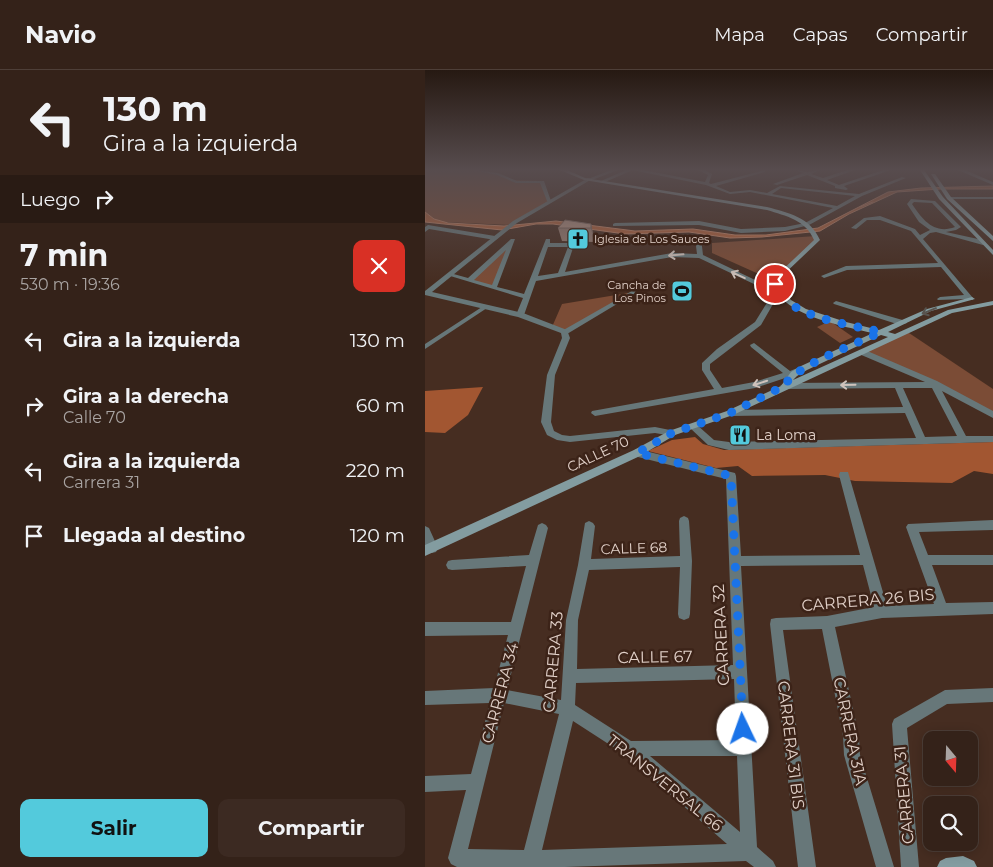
<!DOCTYPE html>
<html lang="es">
<meta charset="utf-8">
<style>
body{margin:0;font-family:Montserrat,sans-serif;background:#3c2a22;color:#f1f3f6;height:100vh;display:flex;flex-direction:column;font-size:19px;white-space:nowrap}
*{box-sizing:border-box;margin:0}
p{font-size:16px;color:#a9a4a2}
.icon{flex:none;width:28px;height:28px;fill:none;stroke:currentColor;stroke-width:2;stroke-linecap:round;stroke-linejoin:round}
.map{position:relative;flex:1;overflow:hidden}
.details{display:flex;flex-direction:column;background:#342219;width:425px}
.details>*{flex:none}
.hud{background:#342219;color:#f1f3f6;overflow:hidden}
.needle{width:32px;rotate:161deg}
.tools{position:absolute;left:498px;top:661px;display:grid;gap:10px}
.tools a{display:grid;place-items:center;width:55px;height:55px;border-radius:10px;background:#342219;box-shadow:0 2px 12px #0003,0 0 0 1px #4e3f38;font-size:25px}
.pin{position:absolute;display:grid;place-items:center;width:42px;height:42px;color:#fff;margin:-21px;border:2px solid #fff;border-radius:50%;box-shadow:0 1px 5px #0007}
.me{position:absolute;width:55px;margin:-28px;rotate:357deg;stroke-linejoin:round;filter:drop-shadow(0 0 4px #0008)}
.turn{display:flex;align-items:center;gap:18px;height:105px;padding:0 20px;font-size:22px}
.turn .icon{width:65px;height:65px;stroke-width:2.5}
.turn b{display:block;font-size:35px;line-height:42px}
.then{display:flex;align-items:center;height:48px;padding:0 20px;background:#0003;gap:10px;font-size:19px}
.round{display:grid;place-items:center;flex:none;width:52px;height:52px;border-radius:10px;background:#3c2a22}
.headline{display:flex;align-items:center;justify-content:space-between;height:85px;padding:0 20px}
h1{font-size:30px;font-weight:700;line-height:38px}
.cta{display:flex;gap:10px;margin-top:auto;padding:10px 20px}
.cta a{flex:1;height:58px;border-radius:10px;background:#53cadc;color:#111;font-size:20px;font-weight:700;line-height:58px;text-align:center}
.cta a+a{background:#3c2a22;color:#f1f3f6}
ul{padding:0;list-style:none}
li{display:flex;align-items:center;gap:15px;height:65px;padding:0 20px}
li div{flex:1}
li b{display:block;font-size:19px}
li em{font-style:normal}
header{display:flex;align-items:center;gap:30px;box-sizing:border-box;height:70px;padding:0 25px;background:#342219;border-bottom:1px solid #4e3f38}
header strong{font-size:24px}
nav{display:flex;gap:28px;margin-inline-start:auto;font-size:18px}
main{display:flex;flex:1;min-height:0}
.map>svg:first-child{display:block}
.green{fill:#7b4c36}
.forest{fill:#a25631}
.water{fill:#af623d;stroke:#be8367}
.lines{fill:none;stroke-linecap:round;stroke-linejoin:round}
.stream{stroke:#be8367;stroke-width:1}
.minor{fill:#677779;fill-rule:evenodd}
.tertiary{fill:#677779;fill-rule:evenodd}
.secondary{fill:#839ca0;fill-rule:evenodd}
.wall{fill:#967c71}
.shaded-wall{fill:#7a655c}
.building{fill:#af9083;stroke:#7a655c}
.oneway{stroke:#cfc3bc}
.oneway2{stroke:#58534e}
.route{stroke:#1a73e8;stroke-width:9;stroke-dasharray:0 16.2}
.labels{text-anchor:middle;dominant-baseline:central;stroke-width:5;stroke-linejoin:round;paint-order:stroke}
.far-poi-label{font-size:11px;fill:#e1d0c8;stroke:#3c2318;text-anchor:start}
.poi-label{font-size:14px;fill:#e1d0c8;stroke:#3c2318;text-anchor:start}
.street-label{font-size:14px;fill:#e1d0c8;stroke:#3c2318}
.near-street-label{font-size:16px;fill:#e1d0c8;stroke:#3c2318}
</style>
<header>
<strong>Navio</strong>
<nav><a>Mapa</a><a>Capas</a><a>Compartir</a></nav>
</header>
<main>
<section class="details">
<div class="hud">
<div class="turn"><svg class="icon" aria-label="left" viewBox="0 0 24 24"><path d="M17 20v-9H6M10 6l-5 5 5 5"/></svg><div><b>130 m</b>Gira a la izquierda</div></div>
<div class="then">Luego<svg class="icon" aria-label="right" viewBox="0 0 24 24"><path d="M7 20v-9h11M14 6l5 5-5 5"/></svg></div>
</div>
<div class="headline"><div><h1>7 min</h1><p>530 m · 19:36</p></div><a class="round" style="background:#d93025;color:#fff"><svg class="icon" aria-label="close" viewBox="0 0 24 24"><path d="M6 6l12 12M18 6L6 18"/></svg></a></div>
<ul>
<li><svg class="icon" aria-label="left" viewBox="0 0 24 24"><path d="M17 20v-9H6M10 6l-5 5 5 5"/></svg><div><b>Gira a la izquierda</b></div><em>130 m</em></li>
<li><svg class="icon" aria-label="right" viewBox="0 0 24 24"><path d="M7 20v-9h11M14 6l5 5-5 5"/></svg><div><b>Gira a la derecha</b><p>Calle 70</p></div><em>60 m</em></li>
<li><svg class="icon" aria-label="left" viewBox="0 0 24 24"><path d="M17 20v-9H6M10 6l-5 5 5 5"/></svg><div><b>Gira a la izquierda</b><p>Carrera 31</p></div><em>220 m</em></li>
<li><svg class="icon" aria-label="arrive" viewBox="0 0 24 24"><path d="M6 21V4h12l-3 4 3 4H6"/></svg><div><b>Llegada al destino</b></div><em>120 m</em></li>
</ul>
<div class="cta"><a>Salir</a><a>Compartir</a></div>
</section>
<div class="map">
<svg width="568" height="797" viewBox="0 0 568 797">
<rect width="100%" height="100%" fill="#462d21"/>
<path class="green" d="M0 100H51L66 103 86 110 116 111 124 131 85 155 18 152 9 149 0 142Z
M391 166 392 170 352 208 336 205 287 183V173Z
M88 170 69 217 45 210Z
M209 222 139 262 127 257 137 234Z
M405 251 428 267 415 273 392 257Z
M481 261 568 319V345L509 313 437 282Z"/>
<path class="forest" d="M58 317 43 345 20 363 0 362V321Z
M270 367 278 374 299 380 568 372V404L549 401 527 413 430 411 400 405 327 406 313 396 291 398 223 381 247 370Z"/>
<path class="water" d="M568 116V119H515L472 122 424 144 395 161 337 167 305 168 264 162 200 164 128 154H111L77 160 0 152V142L9 149 23 153 79 156 131 151 210 161 268 159 310 165H341L393 158 463 122 496 118Z"/>
<g class="lines">
<path class="stream" d="M435 137 448 132"/>
<path class="minor" d="M49 100 73 103 92 111H119L126 131 124 132 122 131 115 113H91L72 105Z
M186 100H193L167 110 163 109Z
M218 100 280 112 283 105 273 100H280L287 104 284 113 286 114 340 100V102L291 116 305 122 325 120 342 123 355 116 434 124 477 107 481 108 437 126 384 155 360 161 316 163 274 155 188 156V154L190 153 274 151 316 159 360 157 380 153 408 138 325 122 305 124 281 115 207 100ZM356 118 430 126 412 136 347 124Z
M371 100 382 102 395 100 386 104 398 108 422 100H430L402 110 414 115 458 100H466L419 116 423 119 421 120 410 118V116L382 105 352 115 348 114 378 103Z
M533 100H540L568 112V115Z
M522 127H568V129H524Z
M486 129 510 131 536 157 531 160 521 162 553 169 561 173 558 175 511 162 505 163 498 169 548 228V230L542 229 513 230 512 229 515 227 539 225 516 197 422 200 399 208 396 206 421 196 513 193 486 161 455 150H442L431 159 426 158 439 148 455 146 490 159 495 165 505 160 494 152 482 134ZM489 132 507 133 530 157C509 165 497 149 487 134Z
M3 155 70 166 73 168 70 170 4 159 0 162V157Z
M273 166 276 168 278 185 355 222 336 255 285 294V300L297 318 329 312 358 303 326 277 325 275 329 273 365 301 375 297 379 300 378 302 330 318 170 346 166 343 167 341 289 319 277 300V293L292 279 330 252 348 223 274 188 247 187 111 211 99 245 95 247 91 245 98 228 22 205 25 203 43 208 86 169H90L72 217 99 224 121 169H125V173H146L149 175 140 202 247 183 272 184 270 168ZM123 177H143L133 203 113 206ZM81 180 67 215 49 210Z
M207 221 212 222 142 264H139L135 262Z
M411 231 481 251 482 253 475 255 409 234 408 233Z
M60 235 65 236 0 279V274Z
M434 280H440L512 311 568 341V348L517 321 541 366H568V372L304 380 283 375 264 357 269 354 272 355 289 370 304 372 491 368 480 343 305 346 301 343 305 340 478 337 470 318 359 319 355 316 359 313 500 312 434 284ZM478 318H507L532 366 500 367Z
M212 379 310 403 311 406 316 486 435 485 414 405 415 402H423L462 536 509 534 481 457 483 454 568 450V460L494 462 503 485H568V495H507L521 533 568 532V544L457 548 410 557 434 666 435 685 469 797H451L419 685 418 666 397 559 358 560 391 797H373L345 554 346 549 351 548 402 546 449 537 438 495 316 496 332 777 348 791 351 797H329L321 791 140 797H32L26 794 23 788 41 720 0 722V706L46 704 65 633 0 635V621L69 618 83 565 0 566V552H86L101 496 27 500 23 499 21 495 23 491 27 490 104 485 113 455 117 453 121 455 123 458 82 620 136 630 141 550 153 495 160 453 164 451 168 453 170 456 166 489 255 486 254 451 255 448 259 446 263 448 264 451 267 491 265 544 264 548 259 550 254 548 253 544 255 497 164 500 153 550 152 599 308 595 301 409 209 386 207 383 209 380ZM309 609 311 670 206 671 150 635 151 613ZM79 633 134 644 99 780 43 779ZM148 651 199 684 302 774 117 780ZM225 686H312L315 762Z
M0 456 4 458 13 478 11 482 7 483 3 482 0 475Z
M568 618V632L522 634 482 658 494 797H476L467 654 469 649 520 620Z"/>
<path class="tertiary" d="M201 100H208L180 112 176 111Z
M163 108 167 109 92 153 7 222 98 243 142 260 145 268 130 305 126 352 129 361 137 365 145 366 230 357 250 361 252 363 250 365 247 366 230 363 145 372 132 370 122 365 116 352 122 305 137 268 136 263 93 247 0 225V221L88 151Z"/>
<path class="secondary" d="M135 100H142L160 108 342 137C364 143 385 147 395 170L355 208 357 220 366 230 381 239 421 252 454 260 502 239 547 227 550 229 506 241 463 262 470 264 523 240 568 231V235L527 243 308 345 250 365 215 386 0 486V475L209 380 244 361 302 341 356 316 366 302 376 296 448 263C422 257 343 243 350 207L389 170C381 150 361 146 342 140L159 110ZM456 265 463 267 368 310 372 306 382 300Z
M495 100H499L518 127 568 180V185L514 129Z
M506 104H510L526 127 568 166V171L522 129Z
M538 786 549 791 552 797H512L515 791 521 788Z"/>
</g>
<path class="wall" d="M166 154 169 168V172L137 171 133 158Z"/>
<path class="shaded-wall" d="M166 154 169 168V172L166 158Z"/>
<path class="building" d="M140 150 166 154V158H133Z"/>
<defs><path id="oneway-shaft" d="M-6 0H5M1.5-3L5.5 0L1.5 3" fill="none" stroke-width="1.6" stroke-linecap="round" stroke-linejoin="round" transform="scale(1.25)"/></defs>
<g class="oneway">
<use href="#oneway-shaft" transform="translate(251 185) rotate(175)"/>
<use href="#oneway-shaft" transform="translate(313 205) rotate(-155)"/>
<use href="#oneway-shaft" transform="translate(335 313) rotate(162)"/>
<use href="#oneway-shaft" transform="translate(423 315) rotate(179)"/>
</g>
<use class="oneway2" href="#oneway-shaft" transform="translate(504 241) rotate(158)"/>
<linearGradient id="sky" x2="0" y2="1"><stop stop-color="#261912"/><stop offset="0.47" stop-color="#574c4e"/><stop offset="1" stop-color="#574c4e" stop-opacity="0"/></linearGradient>
<rect width="568" height="212" fill="url(#sky)"/>
<g class="lines">
<path class="route" d="M318 659 306 406 212 383 247 363 305 343 359 316C371 295 432 274 456 262 427 255 359 247 350 214"/>
</g>
<defs>
<g id="church-square" transform="scale(1.125)"><rect x="-9" y="-9" width="18" height="18" rx="4" fill="#53cadc" stroke="#3c2318"/><path d="M-1.2-6h2.4v3.5h3.3v2.4h-3.3V6h-2.4V-.1h-3.3v-2.4h3.3Z" fill="#111"/></g>
<g id="stadium-square" transform="scale(1.125)"><rect x="-9" y="-9" width="18" height="18" rx="4" fill="#53cadc" stroke="#3c2318"/><path d="M0-5a6.5 5 0 1 0 0 10a6.5 5 0 1 0 0-10ZM-3.5-1.8h7v3.6h-7Z" fill="#111"/></g>
<g id="restaurant-square" transform="scale(1.125)"><rect x="-9" y="-9" width="18" height="18" rx="4" fill="#53cadc" stroke="#3c2318"/><path d="M-5-6h1v4h1v-4h1v4h1v-4h1v5L-1.5 .5V6h-2V.5L-5-1ZM5-6V6H3V1.5H1.5Q1.5-4 5-6Z" fill="#111"/></g>
</defs>
<g fill-rule="evenodd">
<use href="#church-square" x="153" y="169"/>
<use href="#stadium-square" x="257" y="221"/>
<use href="#restaurant-square" x="315" y="365"/>
</g>
<g class="labels">
<g class="far-poi-label">
<text x="169" y="169">Iglesia de Los Sauces</text>
<text x="241" y="215" text-anchor="end">Cancha de<tspan x="241" dy="13">Los Pinos</tspan></text>
</g>
<g class="poi-label">
<text x="331" y="365">La Loma</text>
</g>
<g class="street-label">
<text transform="translate(173 384) rotate(-25)">CALLE 70</text>
<text transform="translate(209 478) rotate(-2)">CALLE 68</text>
</g>
<g class="near-street-label">
<text transform="translate(443 530) rotate(-5)">CARRERA 26 BIS</text>
<text transform="translate(296 565) rotate(-93)">CARRERA 32</text>
<text transform="translate(230 587) rotate(-1)">CALLE 67</text>
<text transform="translate(128 592) rotate(-85)">CARRERA 33</text>
<text transform="translate(75 623) rotate(-75)">CARRERA 34</text>
<text transform="translate(425 661) rotate(78)">CARRERA 31A</text>
<text transform="translate(366 675) rotate(83)">CARRERA 31 BIS</text>
<text transform="translate(240 713) rotate(39)">TRANSVERSAL 66</text>
<text transform="translate(479 725) rotate(-95)">CARRERA 31</text>
</g>
</g>
</svg>
<div class="tools">
<a><svg class="needle" viewBox="-14 -14 28 28"><path d="M0-13l5 13h-10z" fill="#e53935"/><path d="M0 13l5-13h-10z" fill="#a9a4a2"/></svg></a>
<a><svg class="icon" aria-label="search" viewBox="0 0 24 24"><circle cx="10" cy="10" r="6"/><path d="M15 15l6 6"/></svg></a>
</div>
<div class="pin" style="left:350px;top:214px;background:#d93025"><svg class="icon" aria-label="arrive" viewBox="0 0 24 24"><path d="M6 21V4h12l-3 4 3 4H6"/></svg></div>
<svg class="me" style="left:318px;top:659px" viewBox="-20 -20 40 40"><circle r="19" fill="#fff"/><path d="M0-13L10 11 0 6-10 11z" fill="#1a73e8"/></svg>
</div>
</main>
